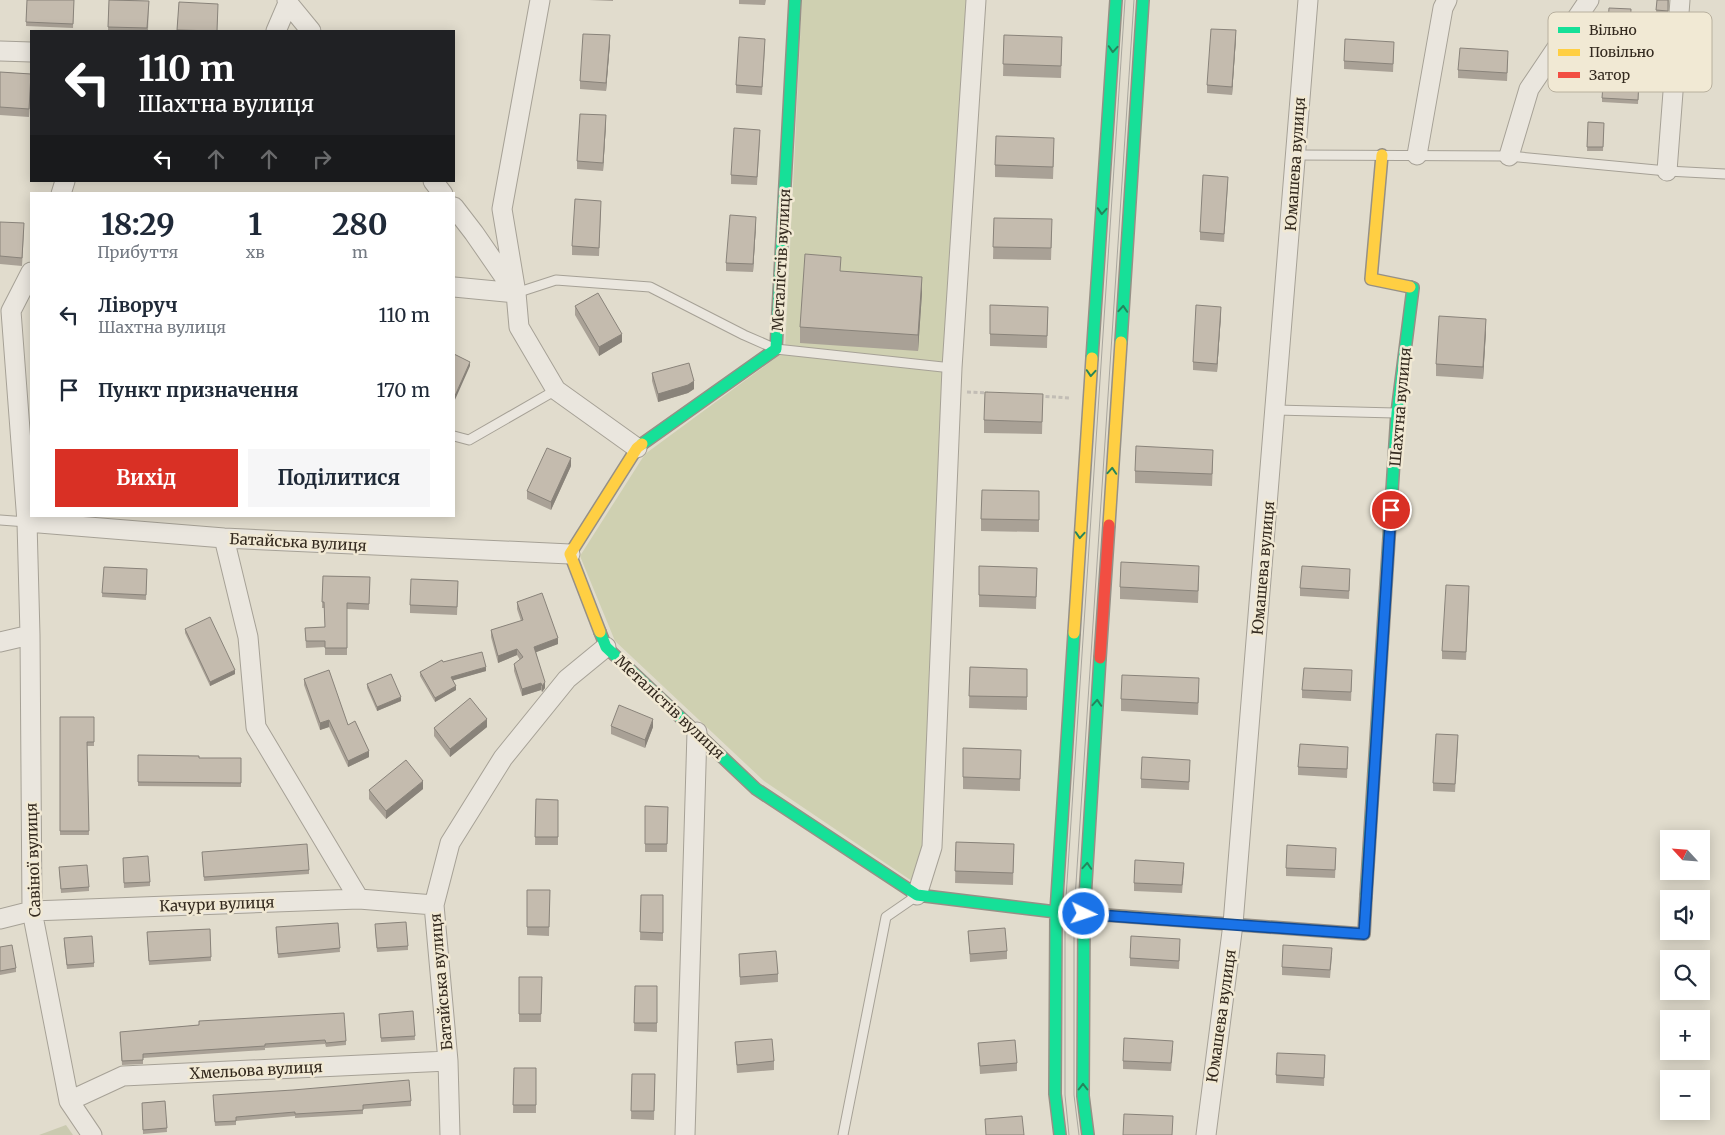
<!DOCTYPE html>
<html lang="uk">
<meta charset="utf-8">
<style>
body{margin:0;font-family:Merriweather,serif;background:#f6f6f7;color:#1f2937;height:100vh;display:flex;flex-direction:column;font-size:19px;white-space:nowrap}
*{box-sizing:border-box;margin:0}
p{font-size:16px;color:#747a83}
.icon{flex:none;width:28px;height:28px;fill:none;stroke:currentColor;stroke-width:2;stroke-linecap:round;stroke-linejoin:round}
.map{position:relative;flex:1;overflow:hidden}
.side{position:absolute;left:30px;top:192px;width:425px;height:325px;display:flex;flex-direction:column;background:#fff;border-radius:0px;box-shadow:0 2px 12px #0003}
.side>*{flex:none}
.banner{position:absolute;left:30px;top:30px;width:425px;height:152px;border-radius:0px;box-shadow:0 2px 12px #0003;background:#202124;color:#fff;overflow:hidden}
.needle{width:32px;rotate:296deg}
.fabs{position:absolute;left:1660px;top:830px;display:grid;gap:10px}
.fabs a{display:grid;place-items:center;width:50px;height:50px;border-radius:0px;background:#fff;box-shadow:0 2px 12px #0003;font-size:25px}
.pin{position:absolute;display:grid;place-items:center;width:42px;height:42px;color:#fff;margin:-21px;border:2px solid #fff;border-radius:50%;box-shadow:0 1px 5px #0007}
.me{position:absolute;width:55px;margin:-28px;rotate:94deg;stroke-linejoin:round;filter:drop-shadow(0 0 4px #0008)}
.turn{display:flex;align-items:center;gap:18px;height:105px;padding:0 25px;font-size:22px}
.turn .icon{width:65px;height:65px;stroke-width:2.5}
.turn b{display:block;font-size:35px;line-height:42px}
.lanes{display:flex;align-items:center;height:48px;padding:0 25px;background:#0003;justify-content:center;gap:25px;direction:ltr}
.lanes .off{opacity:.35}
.eta{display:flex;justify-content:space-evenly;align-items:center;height:85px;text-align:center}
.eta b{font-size:30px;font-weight:700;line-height:35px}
.cta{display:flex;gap:10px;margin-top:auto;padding:10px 25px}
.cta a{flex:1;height:58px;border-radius:0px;background:#d93025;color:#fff;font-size:20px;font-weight:700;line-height:58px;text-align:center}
.cta a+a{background:#f6f6f7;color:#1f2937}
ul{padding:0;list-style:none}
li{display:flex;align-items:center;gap:15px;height:75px;padding:0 25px}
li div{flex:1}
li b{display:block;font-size:19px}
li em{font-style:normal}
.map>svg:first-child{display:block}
.green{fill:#cfd0b1}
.cemetery{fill:#cacab0}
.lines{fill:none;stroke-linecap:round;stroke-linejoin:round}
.lane-casing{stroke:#a6a196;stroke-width:11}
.street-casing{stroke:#a6a196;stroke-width:21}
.fast-casing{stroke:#969086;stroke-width:14}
.slow-casing{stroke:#969086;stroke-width:14}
.jam-casing{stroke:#969086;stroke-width:14}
.path{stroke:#c2bdb5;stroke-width:3;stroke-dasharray:4 2.5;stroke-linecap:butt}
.lane{stroke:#eae6de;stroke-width:9}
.street{stroke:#eae6de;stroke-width:19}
.fast{stroke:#16e098;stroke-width:11}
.slow{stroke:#ffcf43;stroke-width:11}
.jam{stroke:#f24e42;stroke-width:11}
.tram{stroke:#a9a69e;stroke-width:1}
.wall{fill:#a9a196}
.shaded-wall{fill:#89837a}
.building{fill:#c4bbae;stroke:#89837a}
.oneway{stroke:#25855c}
.route-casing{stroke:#114b97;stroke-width:12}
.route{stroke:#1a73e8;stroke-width:9}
.labels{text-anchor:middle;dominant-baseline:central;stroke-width:5;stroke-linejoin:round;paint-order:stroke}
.street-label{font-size:15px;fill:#342a1f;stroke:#f1e9d4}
.key{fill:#f1e9d4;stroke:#b8b09e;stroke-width:1}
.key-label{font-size:14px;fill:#342a1f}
</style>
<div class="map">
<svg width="1725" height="1135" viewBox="0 0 1725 1135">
<rect width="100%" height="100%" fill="#e1dccd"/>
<path class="green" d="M802 0H966L943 367 924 843 912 881 764 781 615 641 580 556 645 454 785 351Z"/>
<path class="cemetery" d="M66 1125 73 1135H39Z"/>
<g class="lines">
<g class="lane-casing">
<path id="lane" d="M1295 155 1509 156 1667 171 1725 174
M516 293 556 280 650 287 744 335 776 349 952 368
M1276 410 1395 413
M454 436 469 440 556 390
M0 520 27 522
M843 1135 886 917 915 897"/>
</g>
<g class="street-casing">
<path id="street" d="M287 0 288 3 311 31
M540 0 502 209 516 293 519 327 556 390 637 448
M276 31 288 3
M0 51 31 52
M1417 155 1443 8 1447 0
M1509 156 1529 89 1589 0
M1667 171 1680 0
M433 181 443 194
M61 194 65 181
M454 207 474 233 512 288
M31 272 11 311 27 522 30 635 32 911 69 1101 92 1135
M454 287 516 293
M27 522 224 538 570 554
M224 538 248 637 256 727 359 899
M0 642 30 635
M917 895 932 847 952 368 976 0
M0 919 32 911 359 899 434 905
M69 1101 123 1076 448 1061
M450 1135 448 1061 434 905 450 843 503 758 567 679 606 647
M685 1135 697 732
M1206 1135 1233 924 1308 0"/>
</g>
<g class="fast-casing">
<path id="fast" d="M1121 342 1143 0
M1092 358 1116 0
M642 444 776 349 795 0
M600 632 606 647 756 789 917 895 1056 912 1105 915
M1366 896 1397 413 1413 288 1410 287
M1060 1135 1055 1094 1056 912 1074 633
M1088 1135 1083 1096 1084 914 1100 658"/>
</g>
<g class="slow-casing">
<path id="slow" d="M1382 155 1371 279 1410 287
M1109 525 1121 342
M600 632 570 554 637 448 642 444
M1074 633 1092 358
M1105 915 1364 934 1366 896"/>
</g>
<g class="jam-casing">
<path id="jam" d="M1100 658 1109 525"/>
</g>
<path class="path" d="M967 392 988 393
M1039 396 1070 398"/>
<use href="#lane" class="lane"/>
<use href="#street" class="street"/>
<use href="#fast" class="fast"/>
<use href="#slow" class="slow"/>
<use href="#jam" class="jam"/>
<path class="tram" d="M1069 1135 1065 1095V913L1125 0
M1079 1135 1074 1095V914L1134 0"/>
</g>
<path class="wall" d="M27 0H74L73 28 26 26Z
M109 0 149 1 148 31H108Z
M589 0H613V1Z
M739 0H766L765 5 739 4Z
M1657 0H1669L1668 15 1656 14Z
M179 2 217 31H177Z
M1004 35 1062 49 1061 78 1003 76Z
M1236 38 1232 95 1207 93V85Z
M610 43 606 91 580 89V81Z
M765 47 762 95 736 93V85Z
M1394 50 1393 72 1344 69V61Z
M1629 58H1640L1638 104 1602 102V98Z
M1508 59 1507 81 1458 78V70Z
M0 72 31 74V90L29 117 0 115Z
M1588 122 1604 123 1603 151H1587Z
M606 124 603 171 577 169V161Z
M760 138 757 185 731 184V175Z
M1054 150 1053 179 995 177V165Z
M1228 185 1224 242 1200 240V232Z
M601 209 599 256 572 255V246Z
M994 218 1052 231 1051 260 993 259Z
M0 222 24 231 22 266 0 264Z
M756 225 753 272 726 271V263Z
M841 271 922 293 918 351 800 343V327Z
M990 305 1048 307 1047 348 990 346Z
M575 306 622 342 599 356 575 315Z
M1221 315 1217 372 1193 370V362Z
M1486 331 1483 379 1436 376V364Z
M652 373 694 389 688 393 658 402 652 381Z
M1043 394 1042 434 984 433V420Z
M1213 462 1212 486 1135 483V471Z
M571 466 551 510 527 499V491Z
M1039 491V532L981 531V519Z
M979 566 1037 568 1036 609 979 607Z
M104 567 147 569 146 600 102 597Z
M323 576 370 577 369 610 347 609V655H325V647L306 648 305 628 325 627 324 608H322Z
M1350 577 1349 599 1300 596V588Z
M1199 578 1198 603 1120 599V587Z
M458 589 457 615 410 613V605Z
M1469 595 1466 660 1442 659V651Z
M517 602 558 644 536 652 545 688 542 692 541 690 522 696 514 671V664L520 660 517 655 498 663 491 637V630L521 621 517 609Z
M185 629 235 674 210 686 185 633Z
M443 662 486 671 453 680 456 690 435 702 420 676V672Z
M970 667 1027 669V710L969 708Z
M1352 678 1351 701 1302 698V690Z
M304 679 348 725 369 757 348 767 329 727 320 730 304 685Z
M367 684 401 701 377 711 367 688Z
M1199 690 1198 715 1121 711V699Z
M60 717H94V746H87L89 835H60Z
M611 726 653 727 645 748 611 734Z
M487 727 450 757 434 736V728Z
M1458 744 1455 792 1433 791V783Z
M963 748 1021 750 1020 791 963 789Z
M138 755 199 758H241V787L138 786Z
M1348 755 1347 778 1298 775V767Z
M1190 768 1189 790 1141 788V779Z
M423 789 386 819 369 799V790Z
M536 799 558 800V845H535Z
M645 806 668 807 667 852H645Z
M956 842 1014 844 1013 885 955 883Z
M202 856 309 870V874L204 881Z
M1336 856 1335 878 1286 876V868Z
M123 858 150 882V886L124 888Z
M59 867 89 887V891L61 893Z
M1184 871 1182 893 1134 891V883Z
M527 890H550L549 936 527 935Z
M641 895H663V941L640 940Z
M338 923 340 952 278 958 276 931Z
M375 928 408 946V950L377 952Z
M210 929 211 961 149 965 147 932Z
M968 931 1007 951V959L970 962Z
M64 942 94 963V967L67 969Z
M0 947 16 968V972L0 975Z
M1180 947 1179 969 1130 966V958Z
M739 954 778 974V982L740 985Z
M1332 956 1330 978 1282 975V967Z
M519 977H542L541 1022H519Z
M635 986H657V1032L634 1031Z
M413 1011 415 1040 381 1042 379 1014Z
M199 1025 346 1041V1045L326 1047 325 1044 265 1048V1050L143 1058V1064L122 1065 120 1032Z
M735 1042 774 1061V1070L737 1073Z
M978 1043 1017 1063V1071L980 1074Z
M1173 1049 1171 1071 1123 1069V1061Z
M1325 1055 1324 1086 1276 1083V1075Z
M514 1068H536V1113H513Z
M632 1074H655L654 1120 631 1119Z
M213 1099 411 1101V1106L363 1109V1114L295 1118V1116L236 1121V1125L215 1126Z
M165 1101 167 1132 143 1134 142 1103Z"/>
<path class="shaded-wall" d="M1236 30V38L1232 95V87Z
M610 35V43L606 91V83Z
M606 115V124L603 171V163Z
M756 217V225L753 272V264Z
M922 277V293L918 351V335Z
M1221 307V315L1217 372V364Z
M1486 319V331L1483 379V367Z
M622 334V342L599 356V347Z
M470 362V366L454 402V398Z
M694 381V389L688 393 658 402V394Z
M571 458V466L551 510V502Z
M558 638V644L534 653V647Z
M517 649V655L498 663V656Z
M486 667V671L451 681V677Z
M235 670V674L210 686V682Z
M545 682V688L542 692V686Z
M541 683V690L522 696V689Z
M456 686V690L435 702V698Z
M401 697V701L377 711V707Z
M487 719V727L450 757V749Z
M653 719V727L645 748V740Z
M329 720V727L320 730V723Z
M369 751V757L348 767V761Z
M423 781V789L386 819V811Z"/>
<path class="building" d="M27 0H74L73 24 26 22Z
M109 0 149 1 147 28 108 27Z
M1657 0H1668V11L1656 10Z
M179 2 218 4 217 31 177 30Z
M1609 8 1631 9 1629 58H1640L1638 100 1602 98Z
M1211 29 1236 30 1232 87 1207 85Z
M583 34 610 35 606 83 580 81Z
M1004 35 1062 37 1061 66 1003 64Z
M739 37 765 39 762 87 736 85Z
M1345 39 1394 42 1393 64 1344 61Z
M1460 48 1508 51 1507 73 1458 70Z
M0 72 31 74 29 109 0 107Z
M580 114 606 115 603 163 577 161Z
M1588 122 1604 123 1603 147H1587Z
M734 128 760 130 757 177 731 175Z
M996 136 1054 138 1053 167 995 165Z
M1203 175 1228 177 1224 234 1200 232Z
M575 199 601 201 599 248 572 246Z
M730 215 756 217 753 264 726 263Z
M994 218 1052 219 1051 248 993 247Z
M0 222 24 223 22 258 0 256Z
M805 254 841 257 840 271 922 277 918 335 800 327Z
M598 293 622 334 599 347 575 306Z
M990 305 1048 307 1047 336 990 334Z
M1196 305 1221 307 1217 364 1193 362Z
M1439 316 1486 319 1483 367 1436 364Z
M454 354 470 362 454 398Z
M689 363 694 381 688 385 658 394 652 373Z
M985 392 1043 394 1042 422 984 420Z
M1136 446 1213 450 1212 474 1135 471Z
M547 448 571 458 551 502 527 491Z
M982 490 1039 491V520L981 519Z
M1121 562 1199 566 1198 591 1120 587Z
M979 566 1037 568 1036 597 979 595Z
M1302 566 1350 569 1349 591 1300 588Z
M104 567 147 569 146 595 102 593Z
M323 576 370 577 369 604 347 603V648H325V641H306L305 628 325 627 324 602H322Z
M411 579 458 581 457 607 410 605Z
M1446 585 1469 586 1466 652 1442 651Z
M542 593 558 638 534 647 545 682 542 686 541 683 522 689 514 664 523 657 517 649 498 656 491 630 523 620 517 602Z
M210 617 235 670 210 682 185 629Z
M482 652 486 667 451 677 456 686 435 698 420 672 442 660 443 662Z
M970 667 1027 669V697L969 696Z
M1304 668 1352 670 1351 692 1302 690Z
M329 670 348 725 355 721 369 751 348 761 329 720 320 723 304 679Z
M391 674 401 697 377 707 367 684Z
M1122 675 1199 678 1198 703 1121 699Z
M470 698 487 719 450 749 434 728Z
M619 705 653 719 645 740 611 726Z
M60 717H94V742H87L89 831H60Z
M1436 734 1458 735 1455 784 1433 783Z
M1300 744 1348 747 1347 769 1298 767Z
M963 748 1021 750 1020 779 963 777Z
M138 755 199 756V758H241V783L138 782Z
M1142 757 1190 760 1189 782 1141 779Z
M406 760 423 781 386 811 369 790Z
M536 799 558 800V837H535Z
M645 806 668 807 667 844H645Z
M956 842 1014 844 1013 873 955 871Z
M307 844 309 870 204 877 202 852Z
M1287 845 1336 848 1335 870 1286 868Z
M148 856 150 882 124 883 123 858Z
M1135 860 1184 863 1182 885 1134 883Z
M87 865 89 887 61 889 59 867Z
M527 890H550L549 927H527Z
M641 895H663V933L640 932Z
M406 922 408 946 377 948 375 924Z
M338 923 340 948 278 954 276 927Z
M1005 928 1007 951 970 954 968 931Z
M210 929 211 957 149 961 147 932Z
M92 936 94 963 67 965 64 938Z
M1131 936 1180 939 1179 961 1130 958Z
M12 945 16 968 0 971V947Z
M1283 945 1332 948 1330 970 1282 967Z
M776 951 778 974 740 977 739 954Z
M519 977H542L541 1014H519Z
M635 986H657V1023H634Z
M413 1011 415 1036 381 1038 379 1014Z
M344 1013 346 1041 326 1043 325 1040 265 1044V1046L143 1054V1060L122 1061 120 1032 199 1025V1021Z
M1124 1038 1173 1041 1171 1063 1123 1061Z
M772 1039 774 1061 737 1065 735 1042Z
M1015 1040 1017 1063 980 1066 978 1043Z
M1277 1053 1325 1055 1324 1078 1276 1075Z
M514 1068H536V1105H513Z
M632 1074H655L654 1111H631Z
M409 1080 411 1101 363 1105V1110L295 1114V1112L236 1117V1121L215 1122 213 1095 293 1090Z
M165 1101 167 1128 143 1130 142 1103Z
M1124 1114 1173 1116 1172 1135H1123Z
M1022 1116 1024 1135H986L985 1119Z"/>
<defs><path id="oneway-chevron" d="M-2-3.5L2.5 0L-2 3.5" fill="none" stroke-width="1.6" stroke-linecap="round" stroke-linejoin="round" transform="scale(1.25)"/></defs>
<g class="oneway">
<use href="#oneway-chevron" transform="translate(1113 49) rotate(94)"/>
<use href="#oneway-chevron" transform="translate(1102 211) rotate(94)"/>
<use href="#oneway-chevron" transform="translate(1123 309) rotate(-86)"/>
<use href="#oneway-chevron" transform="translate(1091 373) rotate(94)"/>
<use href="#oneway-chevron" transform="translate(1112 471) rotate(-86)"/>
<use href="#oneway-chevron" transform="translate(1080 535) rotate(94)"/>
<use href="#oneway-chevron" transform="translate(1097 703) rotate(-86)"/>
<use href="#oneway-chevron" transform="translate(1087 866) rotate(-86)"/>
<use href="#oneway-chevron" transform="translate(1083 1087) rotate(-90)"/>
</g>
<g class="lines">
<g class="route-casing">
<path id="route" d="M1084 914 1364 934 1391 510"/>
</g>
<use href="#route" class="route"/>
</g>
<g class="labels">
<g class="street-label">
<text transform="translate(1295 164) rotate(-86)">Юмашева вулиця</text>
<text transform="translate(781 260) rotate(-87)">Металістів вулиця</text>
<text transform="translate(1400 407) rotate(-85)">Шахтна вулиця</text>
<text transform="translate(298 542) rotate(3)">Батайська вулиця</text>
<text transform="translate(1263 568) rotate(-85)">Юмашева вулиця</text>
<text transform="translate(670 707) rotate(43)">Металістів вулиця</text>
<text transform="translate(33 860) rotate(-92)">Савіної вулиця</text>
<text transform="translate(217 904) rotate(-2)">Качури вулиця</text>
<text transform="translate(441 982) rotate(-95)">Батайська вулиця</text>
<text transform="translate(1221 1016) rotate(-82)">Юмашева вулиця</text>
<text transform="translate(256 1070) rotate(-3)">Хмельова вулиця</text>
</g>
</g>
<rect x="1548" y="12" width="164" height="80" rx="8" class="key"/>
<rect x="1558" y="27" width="22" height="6" fill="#16e098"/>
<rect x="1558" y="49" width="22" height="7" fill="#ffcf43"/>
<rect x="1558" y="72" width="22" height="6" fill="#f24e42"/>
<g class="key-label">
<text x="1589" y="35">Вільно</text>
<text x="1589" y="57">Повільно</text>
<text x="1589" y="80">Затор</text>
</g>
</svg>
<div class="fabs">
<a><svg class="needle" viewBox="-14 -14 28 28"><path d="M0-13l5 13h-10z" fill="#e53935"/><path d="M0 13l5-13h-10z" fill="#747a83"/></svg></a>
<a><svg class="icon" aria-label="sound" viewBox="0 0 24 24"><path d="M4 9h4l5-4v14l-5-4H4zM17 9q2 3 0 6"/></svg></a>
<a><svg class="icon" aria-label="search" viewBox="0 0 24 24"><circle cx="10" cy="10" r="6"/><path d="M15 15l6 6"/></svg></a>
<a>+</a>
<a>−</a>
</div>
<div class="pin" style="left:1391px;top:510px;background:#d93025"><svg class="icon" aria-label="arrive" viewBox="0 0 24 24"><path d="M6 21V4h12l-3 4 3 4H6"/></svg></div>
<svg class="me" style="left:1084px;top:914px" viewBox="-20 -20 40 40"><circle r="17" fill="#1a73e8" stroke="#fff" stroke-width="3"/><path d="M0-11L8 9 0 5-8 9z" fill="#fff"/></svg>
<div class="banner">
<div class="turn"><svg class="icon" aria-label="left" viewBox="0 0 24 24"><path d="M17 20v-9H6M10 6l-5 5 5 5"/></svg><div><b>110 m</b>Шахтна вулиця</div></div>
<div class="lanes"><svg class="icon" aria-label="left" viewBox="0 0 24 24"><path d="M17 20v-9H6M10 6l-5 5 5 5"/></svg><svg class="icon off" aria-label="ahead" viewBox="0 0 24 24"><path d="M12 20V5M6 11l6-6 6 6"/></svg><svg class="icon off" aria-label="ahead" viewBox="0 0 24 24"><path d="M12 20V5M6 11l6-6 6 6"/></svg><svg class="icon off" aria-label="right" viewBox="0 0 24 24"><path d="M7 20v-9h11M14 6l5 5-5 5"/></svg></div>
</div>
<section class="side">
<div class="eta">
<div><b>18:29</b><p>Прибуття</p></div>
<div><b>1</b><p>хв</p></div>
<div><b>280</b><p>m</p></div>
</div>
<ul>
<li><svg class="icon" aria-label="left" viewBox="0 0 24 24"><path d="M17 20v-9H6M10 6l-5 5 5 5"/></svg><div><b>Ліворуч</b><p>Шахтна вулиця</p></div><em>110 m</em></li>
<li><svg class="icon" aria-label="arrive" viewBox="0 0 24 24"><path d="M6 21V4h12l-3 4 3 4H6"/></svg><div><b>Пункт призначення</b></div><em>170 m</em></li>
</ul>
<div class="cta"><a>Вихід</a><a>Поділитися</a></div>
</section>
</div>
